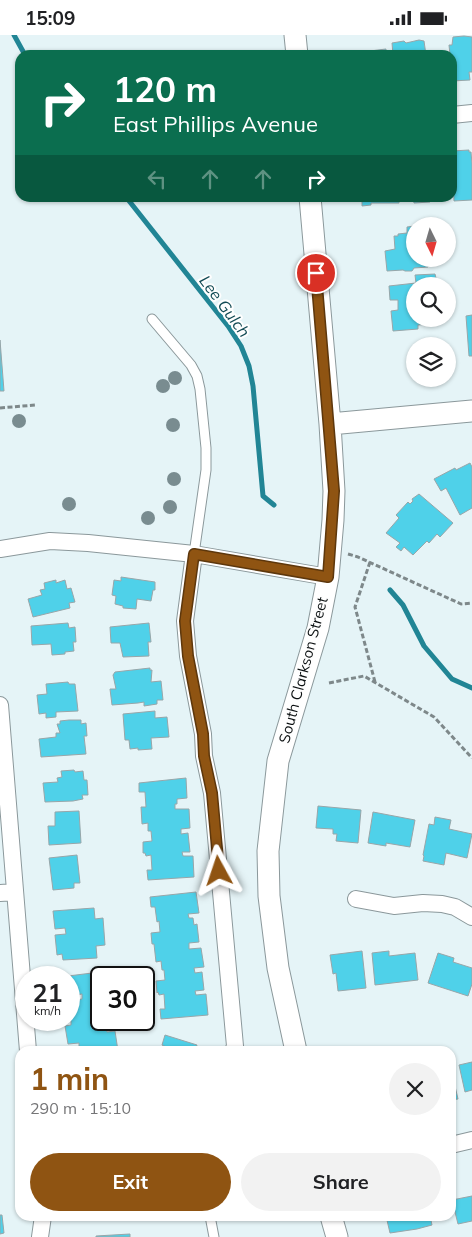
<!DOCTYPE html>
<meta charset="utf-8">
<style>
body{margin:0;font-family:Mulish,sans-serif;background:#f2f2f2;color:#202124;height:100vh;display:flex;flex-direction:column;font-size:19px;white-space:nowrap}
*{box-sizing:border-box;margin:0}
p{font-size:16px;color:#757577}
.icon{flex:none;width:28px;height:28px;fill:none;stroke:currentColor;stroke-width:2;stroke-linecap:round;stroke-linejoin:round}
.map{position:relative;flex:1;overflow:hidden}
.sheet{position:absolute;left:15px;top:1011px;width:441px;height:175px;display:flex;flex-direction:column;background:#fff;border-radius:15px;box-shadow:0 1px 4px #0004}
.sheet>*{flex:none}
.hud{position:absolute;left:15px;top:15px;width:442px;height:152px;border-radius:15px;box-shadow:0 1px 4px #0004;background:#0b6e4f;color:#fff;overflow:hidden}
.needle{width:32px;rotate:175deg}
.controls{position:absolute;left:406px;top:182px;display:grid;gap:10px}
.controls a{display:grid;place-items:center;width:50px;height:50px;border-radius:50%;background:#fff;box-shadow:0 1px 4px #0004;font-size:25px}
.speed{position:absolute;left:15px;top:931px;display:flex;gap:10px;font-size:25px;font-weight:700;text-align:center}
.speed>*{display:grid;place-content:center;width:65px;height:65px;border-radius:50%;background:#fff;box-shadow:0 1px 4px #0004;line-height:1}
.speed small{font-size:12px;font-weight:400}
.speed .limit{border:2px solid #111;border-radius:8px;background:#fff;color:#111}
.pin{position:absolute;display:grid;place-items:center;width:42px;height:42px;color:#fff;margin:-21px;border:2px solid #fff;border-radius:50%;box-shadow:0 1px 5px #0007}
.me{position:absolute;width:55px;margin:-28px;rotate:355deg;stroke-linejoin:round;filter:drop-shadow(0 0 4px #0008)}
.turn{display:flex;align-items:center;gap:18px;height:105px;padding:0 15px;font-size:22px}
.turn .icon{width:65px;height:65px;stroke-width:2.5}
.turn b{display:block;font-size:35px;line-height:42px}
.lanes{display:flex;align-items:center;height:48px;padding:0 15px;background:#0003;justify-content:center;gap:25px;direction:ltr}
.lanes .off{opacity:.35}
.round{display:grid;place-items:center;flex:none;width:52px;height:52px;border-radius:26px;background:#f2f2f2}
.overview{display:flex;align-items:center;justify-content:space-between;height:85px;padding:0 15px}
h1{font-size:30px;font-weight:700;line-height:38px;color:#8f5412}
.button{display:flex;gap:10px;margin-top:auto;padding:10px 15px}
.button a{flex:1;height:58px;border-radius:30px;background:#8f5412;color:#fff;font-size:20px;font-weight:700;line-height:58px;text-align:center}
.button a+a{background:#f2f2f2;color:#202124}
.status{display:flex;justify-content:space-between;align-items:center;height:35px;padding:0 25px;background:#fff;direction:ltr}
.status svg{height:14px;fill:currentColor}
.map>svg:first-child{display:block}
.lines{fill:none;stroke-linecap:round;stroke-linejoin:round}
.stream{stroke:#218595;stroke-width:5}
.building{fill:#4fd1e9;stroke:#98a6a9}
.service-casing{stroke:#8b989b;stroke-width:11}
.minor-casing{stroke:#8b989b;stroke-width:18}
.tertiary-casing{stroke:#8b989b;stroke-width:23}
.path{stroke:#7e888a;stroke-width:3;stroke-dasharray:5 2.5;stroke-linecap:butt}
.service{stroke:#fff;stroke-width:9}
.minor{stroke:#fff;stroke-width:16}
.tertiary{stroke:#fff;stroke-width:21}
.tree{fill:#798c90}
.route-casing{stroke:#5d370c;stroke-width:12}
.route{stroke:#8f5412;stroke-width:9}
.labels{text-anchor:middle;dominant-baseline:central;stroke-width:4;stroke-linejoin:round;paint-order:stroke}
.street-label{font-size:15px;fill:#0a0f10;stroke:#fefefe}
.water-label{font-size:16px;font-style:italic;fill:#114a54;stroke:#fefefe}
</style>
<div class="status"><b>15:09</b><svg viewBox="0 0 49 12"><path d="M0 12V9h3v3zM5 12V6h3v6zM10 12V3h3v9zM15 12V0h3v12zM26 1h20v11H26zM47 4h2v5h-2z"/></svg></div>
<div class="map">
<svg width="472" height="1202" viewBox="0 0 472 1202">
<rect width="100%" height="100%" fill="#e5f4f7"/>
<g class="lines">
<path class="stream" d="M14 0 25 20
M126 162 228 291 241 311 249 331 253 351 263 461 274 470
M390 555 403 570 424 611 452 644 472 653"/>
</g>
<path class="building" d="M464 1 472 2V37H469L470 45 452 46V20H450L449 10H452L453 2Z
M419 5 424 6 426 20H393L392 8 404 6 406 8Z
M386 14V20H347L346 19Z
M469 115V117H471L472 129V165L454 166 452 116Z
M362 162H399V168H371V170L362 171Z
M413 162H429L430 167 414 168Z
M415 191V224H427L428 232 414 233 412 236H405L403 235 387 236 385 216 395 214 394 201H398V199L407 198V192Z
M435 239 438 251H415V284H438V288L418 290V294L393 296 391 276 398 275V265H390L389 251 416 248 415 240Z
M472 280V321H469L466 281Z
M0 305 4 356H0Z
M470 428 472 432V473L460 480 446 453 441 456 434 444 455 433 456 435Z
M419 459 453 488 440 502 437 499 429 508 427 506 413 520 404 512 401 516 396 512 400 508 386 498 399 483 396 480 408 467 410 469 413 466 412 464Z
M121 542 155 547V555H153L151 566 137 564 136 574 123 573V571L115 569 116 561 112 560 114 545 121 546Z
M56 545V548L65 545 67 554 71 553 75 567 69 568 70 573 33 582 28 564 42 560 40 555 45 554 44 548Z
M68 588 69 593 75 592 76 607H73L74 616 65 617V619L52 620 51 609 32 610 31 591Z
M149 588 151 607H148L149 621 123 622 120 608H111L110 592Z
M150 633V635H152L151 647 161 646 163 665H157V669L144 671V667L138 668 112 670 110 654H116L113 640 115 637Z
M68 647 69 649H75L78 676 56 677V682L46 683V678L39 679 37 660 47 659 46 649Z
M155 676V683L167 682 169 702 151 703 152 714 138 715V713L130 714 129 705H125L123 679Z
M69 685H81V689L86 688 87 701H84L86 719 41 722 39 704 56 702V698H60L57 689H60V686Z
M74 735 75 737 83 736 84 745H87L88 760H82L83 764 73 766 45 767 43 748 58 747 57 743 62 742 61 736Z
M186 743 187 763 177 764V769H175V774H189L190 793 181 794V799L188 798 190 817H182L183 821H193L194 842 148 845 147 835H152L151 820 146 821 145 818H143V807L152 806 151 796H148V788L142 789 141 772H146L145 757H139V748Z
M318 771 361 775 358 808 336 806 337 799H333V794L316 793Z
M79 776 81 808 49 810 48 791H55V777Z
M373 777 415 785 410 812 386 808V811L368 808Z
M435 782 451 785 449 794 472 799 467 823 446 818 444 830 423 826 424 821 423 820 429 789 434 790Z
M77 820 80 848H74V853L53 855 49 823Z
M196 857 199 878 188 879 189 883H193L194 890 197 889 199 907 189 908V914L201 913 204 932 194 933 195 938 202 937 204 955 195 956 196 960 206 959 208 980 161 984 160 974H165L164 959 159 960 158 957 157 958 156 946 165 945 164 935H162L161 926 156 927 154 909H152L151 898 160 897 159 886 157 887 155 872H151L150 862Z
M94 873 95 884 103 883 105 910 96 911 97 923 63 925 62 919 57 920 55 900 66 899 65 893 55 894 53 876Z
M362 916 366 953 338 956 336 938 333 939 330 920Z
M389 916V921L415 918 418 945 375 950 372 918Z
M438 918 454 923 453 927 472 933V949L468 961 428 948Z
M108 936 109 942H101V985H105L107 997 115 996 118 1016H69V1015L79 1013V1008L68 1009 65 991 71 990V986L65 987V985H69V966L82 964V959L69 961V942H60Z
M165 1000 197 1010 196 1013 208 1016H165L166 1012 162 1010Z
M472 1027V1055L465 1057 459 1030Z
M451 1034 458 1064 451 1065Z
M472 1161V1186L458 1189 452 1165Z
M0 1180H2L4 1198 0 1199Z
M386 1181H430L432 1190 417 1194 390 1198Z
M130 1199V1202H96V1201Z"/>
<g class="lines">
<g class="service-casing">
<path id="service" d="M152 284 191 330 197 341 200 354 206 413V435L194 519
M210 1181 214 1202"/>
</g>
<g class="minor-casing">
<path id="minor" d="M452 80 472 78
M0 514 50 506 88 508 194 519 328 542
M194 519 185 586 188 621 203 699 204 721 212 758 235 1011 233 1016
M0 670 28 1016
M0 858 15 857
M356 864 394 871 423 868 442 869 455 872 472 882
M451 1110 472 1105
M40 1202 43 1181"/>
</g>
<g class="tertiary-casing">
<path id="tertiary" d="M295 0 297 20
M330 389 472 376
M296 1016 278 933 269 861 268 816 278 726 318 593 328 542 333 485 334 456 330 389 310 162
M331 1181 337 1202"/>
</g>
<path class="path" d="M0 373 35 370
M348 519 358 522 461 569 472 568
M370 527 355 572 375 647
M329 648 364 641 434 682 472 723"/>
<use href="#service" class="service"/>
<use href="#minor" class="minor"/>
<use href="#tertiary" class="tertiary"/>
</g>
<g class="tree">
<circle cx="175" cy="343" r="7"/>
<circle cx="163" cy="351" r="7"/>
<circle cx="19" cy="386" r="7"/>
<circle cx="173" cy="390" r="7"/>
<circle cx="174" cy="444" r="7"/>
<circle cx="69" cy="469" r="7"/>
<circle cx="170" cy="472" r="7"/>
<circle cx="148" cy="483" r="7"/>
</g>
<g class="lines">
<g class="route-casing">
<path id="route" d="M219 836 212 758 204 721 203 699 188 621 185 586 194 519 328 542 334 456 316 238"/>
</g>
<use href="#route" class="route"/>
</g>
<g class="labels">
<g class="street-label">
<text transform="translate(303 635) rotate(-75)">South Clarkson Street</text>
</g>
<g class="water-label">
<text transform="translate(225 271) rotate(53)">Lee Gulch</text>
</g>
</g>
</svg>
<div class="controls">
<a><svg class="needle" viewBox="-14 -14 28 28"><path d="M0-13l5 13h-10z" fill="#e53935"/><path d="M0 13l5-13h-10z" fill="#757577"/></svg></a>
<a><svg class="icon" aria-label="search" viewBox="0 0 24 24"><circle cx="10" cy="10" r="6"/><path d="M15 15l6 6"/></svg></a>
<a><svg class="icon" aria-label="layers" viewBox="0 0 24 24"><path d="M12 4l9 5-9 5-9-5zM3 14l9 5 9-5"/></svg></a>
</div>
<div class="speed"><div>21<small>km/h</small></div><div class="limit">30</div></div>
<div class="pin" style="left:316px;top:238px;background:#d93025"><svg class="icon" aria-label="arrive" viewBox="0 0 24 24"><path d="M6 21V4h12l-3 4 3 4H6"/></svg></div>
<svg class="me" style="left:219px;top:836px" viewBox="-20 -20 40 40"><path d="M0-17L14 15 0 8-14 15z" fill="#8f5412" stroke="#fff" stroke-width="4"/></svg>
<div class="hud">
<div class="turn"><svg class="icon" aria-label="right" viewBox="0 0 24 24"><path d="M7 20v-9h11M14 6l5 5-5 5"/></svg><div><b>120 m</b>East Phillips Avenue</div></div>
<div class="lanes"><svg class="icon off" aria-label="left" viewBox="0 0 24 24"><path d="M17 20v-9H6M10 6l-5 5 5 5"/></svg><svg class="icon off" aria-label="ahead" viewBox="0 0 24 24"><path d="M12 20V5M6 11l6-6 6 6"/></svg><svg class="icon off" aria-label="ahead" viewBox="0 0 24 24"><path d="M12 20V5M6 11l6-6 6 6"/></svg><svg class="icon" aria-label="right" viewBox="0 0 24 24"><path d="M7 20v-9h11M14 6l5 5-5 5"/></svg></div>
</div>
<section class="sheet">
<div class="overview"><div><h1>1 min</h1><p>290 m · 15:10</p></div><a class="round"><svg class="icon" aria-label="close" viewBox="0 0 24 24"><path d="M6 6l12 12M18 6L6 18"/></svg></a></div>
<div class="button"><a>Exit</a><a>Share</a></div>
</section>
</div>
